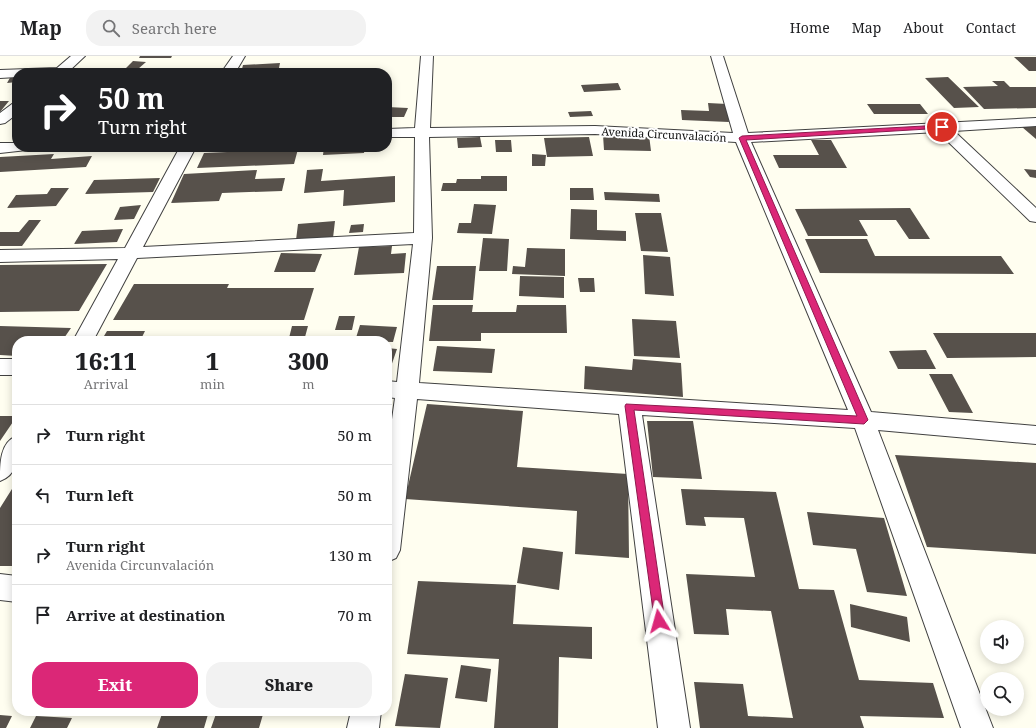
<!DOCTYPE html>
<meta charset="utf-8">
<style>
body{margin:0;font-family:"Noto Serif",serif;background:#f2f2f2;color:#202124;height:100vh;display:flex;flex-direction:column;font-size:15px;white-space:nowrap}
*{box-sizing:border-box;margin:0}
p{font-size:13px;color:#757577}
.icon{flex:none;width:22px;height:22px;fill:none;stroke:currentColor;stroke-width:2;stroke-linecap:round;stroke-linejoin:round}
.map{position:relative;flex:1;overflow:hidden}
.sheet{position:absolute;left:12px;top:280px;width:380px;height:380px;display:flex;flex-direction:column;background:#fff;border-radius:16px;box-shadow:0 2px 10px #0003}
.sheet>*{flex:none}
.guide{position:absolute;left:12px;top:12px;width:380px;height:84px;border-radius:16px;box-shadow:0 2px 10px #0003;background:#202124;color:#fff;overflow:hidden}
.controls{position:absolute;left:980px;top:564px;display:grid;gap:8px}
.controls a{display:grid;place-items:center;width:44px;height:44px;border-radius:50%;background:#fff;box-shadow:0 2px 10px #0003;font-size:20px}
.pin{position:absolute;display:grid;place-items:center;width:34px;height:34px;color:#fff;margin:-17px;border:2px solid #fff;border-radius:50%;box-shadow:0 1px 4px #0007}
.me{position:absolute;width:44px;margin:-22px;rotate:352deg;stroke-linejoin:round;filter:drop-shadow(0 0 3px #0008)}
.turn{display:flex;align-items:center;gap:14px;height:84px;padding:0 20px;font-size:18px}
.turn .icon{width:52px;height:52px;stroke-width:2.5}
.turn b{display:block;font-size:28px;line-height:34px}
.eta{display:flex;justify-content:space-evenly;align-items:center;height:68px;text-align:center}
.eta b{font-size:24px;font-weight:800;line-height:28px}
.action{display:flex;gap:8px;margin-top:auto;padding:8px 20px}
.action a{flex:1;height:46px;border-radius:16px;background:#db2777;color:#fff;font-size:16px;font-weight:800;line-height:46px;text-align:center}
.action a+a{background:#f2f2f2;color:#202124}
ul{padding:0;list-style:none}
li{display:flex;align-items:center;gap:12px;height:60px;padding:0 20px;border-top:1px solid #e0e0e0}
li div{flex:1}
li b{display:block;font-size:15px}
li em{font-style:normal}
header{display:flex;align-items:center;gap:24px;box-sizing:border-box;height:56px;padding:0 20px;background:#fff;border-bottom:1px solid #e0e0e0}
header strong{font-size:19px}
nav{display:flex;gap:22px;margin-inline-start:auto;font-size:14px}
.search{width:280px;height:36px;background:#f2f2f2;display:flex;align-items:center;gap:10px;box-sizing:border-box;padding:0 14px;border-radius:16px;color:#757577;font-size:15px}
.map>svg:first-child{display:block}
.building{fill:#57514b}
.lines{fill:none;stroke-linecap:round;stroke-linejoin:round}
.minor-casing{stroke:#414141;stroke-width:2}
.minor{fill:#fff;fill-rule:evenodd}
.route{fill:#db2777;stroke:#8e194d}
.labels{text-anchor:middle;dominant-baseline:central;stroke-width:4;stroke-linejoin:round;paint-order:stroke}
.far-street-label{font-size:11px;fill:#0e0e0e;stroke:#fff}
</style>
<header>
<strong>Map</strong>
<div class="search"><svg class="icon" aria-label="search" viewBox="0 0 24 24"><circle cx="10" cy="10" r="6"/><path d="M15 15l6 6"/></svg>Search here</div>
<nav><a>Home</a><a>Map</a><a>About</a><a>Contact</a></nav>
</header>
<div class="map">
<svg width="1036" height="672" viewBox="0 0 1036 672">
<rect width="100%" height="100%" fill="#fffef0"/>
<path class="building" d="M140 0H172L171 2H139Z
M1014 1H1036V15H1029Z
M133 5 146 6 138 13 151 14 148 17H121Z
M280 7 278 17H241L243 9Z
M11 20H17V26L7 27Z
M948 21 979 51 954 52 925 22Z
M992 25H1004L1010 31H1036V52L984 53 963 31 998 30Z
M618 27 621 34 584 36 581 29Z
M0 45H9L0 56Z
M708 47 727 48 729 66 682 64 681 54 709 55Z
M867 48H920L928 58H874Z
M387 51 408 52 404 61H387Z
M591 55 593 60 570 61 568 56Z
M1036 70V83L1022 71Z
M603 79H649L651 95 604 94Z
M480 81 482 91 458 92 457 82Z
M589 81 593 100 547 101 544 82Z
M495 84H511L512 96H496Z
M811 84H831L847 112H779L773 99H819Z
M324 91H365L364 97 323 99Z
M298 93 294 108 197 112 204 97Z
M54 98 51 103 92 100 86 111 0 116V101Z
M532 98 546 99 545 110H532Z
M323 113 321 125 395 120V146L343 150 344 134 304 137 307 114Z
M1024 113 1036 114V122L1030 121Z
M257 114 255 123 285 122 282 135 222 137 219 145 171 147 184 118Z
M481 120H507V135H441L443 127H456L457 123H481Z
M160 122 153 136 85 138 94 124Z
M51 132H69L56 150 7 152 16 139 47 138Z
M570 132H593L594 144H570Z
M604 136 659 138 660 146 605 144Z
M474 148 496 149 492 178 457 177 459 167H471Z
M141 149 134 163 114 164 120 151Z
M910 152 930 183H909L896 164H859L868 180H808L795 153Z
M571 153 597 154V174L626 175V185L570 183Z
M635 157H661L668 196 641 195Z
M29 164H41L22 190H0V176H19Z
M335 165 333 182 296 184 298 168Z
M364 168 363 176 349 177 351 169Z
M123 173 117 186 74 188 82 175Z
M483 182 509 183 507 215H479Z
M805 183H867L875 200H1001L1014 218 820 217Z
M392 190 391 198 406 197 404 217 354 219 359 191Z
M527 192 565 193V220L512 218 513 210 525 211Z
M281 197 322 198 315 216H274Z
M643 199 670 201 674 240 645 238Z
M107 208 79 255 0 256V209Z
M437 210H476L473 244H432Z
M520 220 564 221V242L519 240Z
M578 222H594L595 236H580Z
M134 228H229L227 232H314L304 264H113Z
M433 249H473L472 256H516L517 249H566L567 277H481V285H429Z
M339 260H355L352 274H335Z
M632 263 676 265 680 302 634 300Z
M360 269 397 271 393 286 355 285Z
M0 270 71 272 62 285H17V300L0 299Z
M292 270H308L305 281 289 282Z
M107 275H145L140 285H101Z
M933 277H1036V301L947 302Z
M437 290 495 293 492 317 433 315Z
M387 292 397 293 387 322Z
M926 294 936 313H898L889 295Z
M633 303 681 307 683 341 584 333 585 310 632 314Z
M929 318H952L973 357 949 356Z
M427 348 523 355 517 411 628 418 629 502 575 498 577 455 405 443Z
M0 360H17L0 385Z
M647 365H693L702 423 653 421Z
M895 399 1036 407V498L927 491Z
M17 425V510H0V452Z
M681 433 776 436 799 533 834 534 859 624 933 627 944 662 860 660 864 672H700L694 626 743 628 748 660 793 662 771 555 726 553 729 579 694 578 686 518 755 521 744 462 704 461 706 470 686 469Z
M807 456 884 462 907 540 867 536 856 493 813 489Z
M523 491 563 496 559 534 517 527Z
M418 525 516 529 513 568 592 571V603L559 601 558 672H494L499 603 407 598Z
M850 548 907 561 910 586 851 571Z
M461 609 491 613 487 646 455 642Z
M405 618 448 622 440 672 395 670Z
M111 655H159L157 659 111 657Z
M163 655H209L204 672H157Z
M217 655H264L259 672H211Z
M0 659 12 660 6 672H0Z
M36 660 72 662 67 672H30Z"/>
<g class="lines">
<g class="minor-casing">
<path id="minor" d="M71 0H85L67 17H17V21L0 22V14L57 12Z
M233 0H245L235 17H221Z
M421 0H433L430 72 595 70 733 77 711 0H723L748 77 1036 62V70L954 75 1036 152V166L1030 165 938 76 751 86 871 356 1036 370V388L878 374 993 672H961L855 372 642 359 690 672H658L619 358 417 343 400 494 396 502 387 506V399L395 342 387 341V325L397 326 413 188 137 202 93 285H73L118 203 0 206V194L125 192 180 91H196L143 191 414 177 415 81H387V73L415 72ZM595 78 736 86 848 354 419 327 432 182 429 81Z
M17 47V58L5 67 0 68V57L12 48Z
M0 87H17V91H30L27 94 0 97Z
M0 303H17V319H0Z
M17 380C17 398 20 418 0 425 0 407 0 386 17 380Z
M0 518 17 520V546L0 544Z
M351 655H381L379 672H347Z"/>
</g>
<use href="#minor" class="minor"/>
</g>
<path class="route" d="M942 69 944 70V72L746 84 868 364 864 368 634 354 665 565 663 569 659 570 655 569 625 350 626 348 857 360 739 82 742 80Z"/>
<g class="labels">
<g class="far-street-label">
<text transform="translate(664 78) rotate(3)">Avenida Circunvalación</text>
</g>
</g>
</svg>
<div class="controls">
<a><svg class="icon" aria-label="sound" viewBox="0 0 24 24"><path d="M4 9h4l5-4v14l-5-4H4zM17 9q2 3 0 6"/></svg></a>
<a><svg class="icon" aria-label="search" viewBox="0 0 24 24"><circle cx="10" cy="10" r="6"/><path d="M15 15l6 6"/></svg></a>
</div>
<div class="pin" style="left:942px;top:71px;background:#d93025"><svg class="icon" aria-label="arrive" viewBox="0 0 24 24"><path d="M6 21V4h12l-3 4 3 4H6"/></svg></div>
<svg class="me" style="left:659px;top:565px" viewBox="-20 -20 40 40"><path d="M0-17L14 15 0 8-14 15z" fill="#db2777" stroke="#fff" stroke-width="4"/></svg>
<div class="guide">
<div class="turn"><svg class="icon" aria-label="right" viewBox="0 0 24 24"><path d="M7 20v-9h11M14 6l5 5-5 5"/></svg><div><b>50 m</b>Turn right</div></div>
</div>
<section class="sheet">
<div class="eta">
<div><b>16:11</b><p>Arrival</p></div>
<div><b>1</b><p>min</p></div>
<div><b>300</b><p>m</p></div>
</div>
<ul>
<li><svg class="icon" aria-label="right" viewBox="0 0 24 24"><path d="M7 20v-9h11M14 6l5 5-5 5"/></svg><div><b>Turn right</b></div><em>50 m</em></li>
<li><svg class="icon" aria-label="left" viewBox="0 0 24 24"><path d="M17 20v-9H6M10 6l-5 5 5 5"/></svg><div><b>Turn left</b></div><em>50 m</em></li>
<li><svg class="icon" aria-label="right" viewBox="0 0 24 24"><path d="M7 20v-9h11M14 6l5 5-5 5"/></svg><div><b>Turn right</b><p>Avenida Circunvalación</p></div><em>130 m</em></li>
<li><svg class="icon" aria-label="arrive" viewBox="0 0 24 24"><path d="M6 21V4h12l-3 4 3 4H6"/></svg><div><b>Arrive at destination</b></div><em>70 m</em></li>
</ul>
<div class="action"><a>Exit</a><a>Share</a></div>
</section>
</div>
